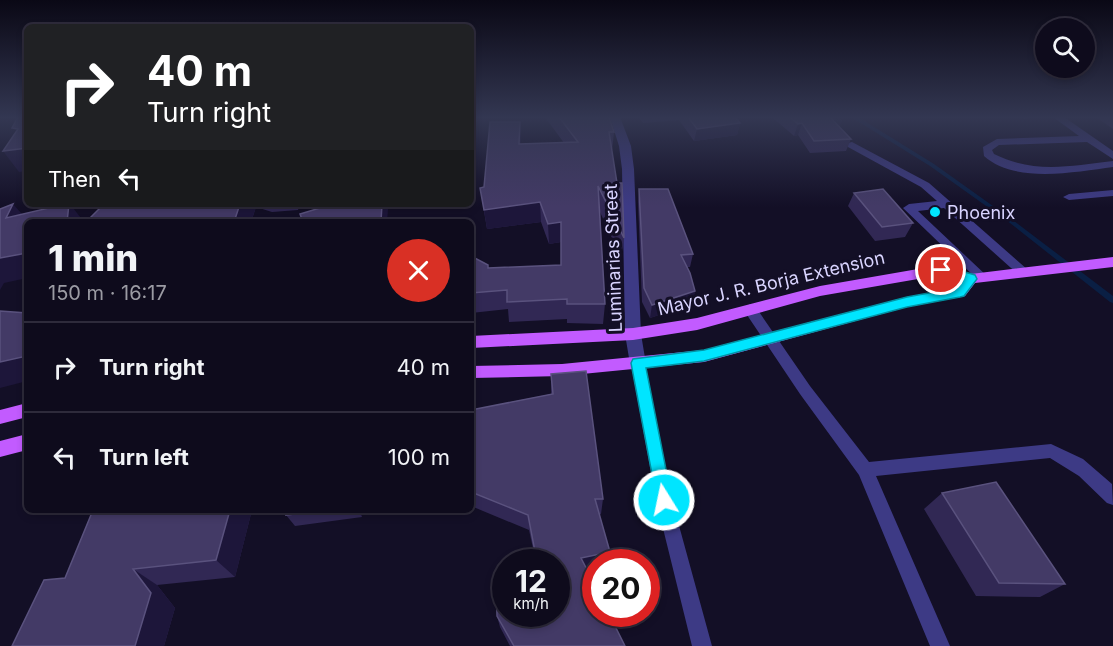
<!DOCTYPE html>
<meta charset="utf-8">
<style>
body{margin:0;font-family:Inter,sans-serif;background:#1c1929;color:#f1f3f6;height:100vh;display:flex;flex-direction:column;font-size:22px;white-space:nowrap}
*{box-sizing:border-box;margin:0}
p{font-size:20px;color:#9b9ba3}
.icon{flex:none;width:33px;height:33px;fill:none;stroke:currentColor;stroke-width:2;stroke-linecap:round;stroke-linejoin:round}
.map{position:relative;flex:1;overflow:hidden}
.drawer{position:absolute;left:24px;top:219px;width:450px;height:294px;display:flex;flex-direction:column;background:#0e0b1c;border-radius:9px;box-shadow:0 3px 9px #0003,0 0 0 2px #2e2b3b}
.drawer>*{flex:none}
.guide{position:absolute;left:24px;top:24px;width:450px;height:183px;border-radius:9px;box-shadow:0 3px 9px #0003,0 0 0 2px #2e2b3b;background:#202124;color:#fff;overflow:hidden}
.buttons{position:absolute;left:1035px;top:18px;display:grid;gap:12px}
.buttons a{display:grid;place-items:center;width:60px;height:60px;border-radius:50%;background:#0e0b1c;box-shadow:0 3px 9px #0003,0 0 0 2px #2e2b3b;font-size:30px}
.speed{position:absolute;left:492px;top:549px;display:flex;gap:12px;font-size:30px;font-weight:700;text-align:center}
.speed>*{display:grid;place-content:center;width:78px;height:78px;border-radius:50%;background:#0e0b1c;box-shadow:0 3px 9px #0003,0 0 0 2px #2e2b3b;line-height:1}
.speed small{font-size:15px;font-weight:400}
.speed .limit{border:9px solid #d22;background:#fff;color:#111}
.pin{position:absolute;display:grid;place-items:center;width:51px;height:51px;color:#fff;margin:-26px;border:3px solid #fff;border-radius:50%;box-shadow:0 2px 6px #0007}
.me{position:absolute;width:66px;margin:-33px;rotate:350deg;stroke-linejoin:round;filter:drop-shadow(0 0 4px #0008)}
.turn{display:flex;align-items:center;gap:21px;height:126px;padding:0 24px;font-size:27px}
.turn .icon{width:78px;height:78px;stroke-width:2.5}
.turn b{display:block;font-size:42px;line-height:51px}
.then{display:flex;align-items:center;height:57px;padding:0 24px;background:#0003;gap:12px;font-size:22px}
.round{display:grid;place-items:center;flex:none;width:63px;height:63px;border-radius:32px;background:#1c1929}
.head{display:flex;align-items:center;justify-content:space-between;height:102px;padding:0 24px}
h1{font-size:36px;font-weight:800;line-height:45px}
ul{padding:0;list-style:none}
li{display:flex;align-items:center;gap:18px;height:90px;padding:0 24px;border-top:2px solid #2e2b3b}
li div{flex:1}
li b{display:block;font-size:22px}
li em{font-style:normal}
.map>svg:first-child{display:block}
.lines{fill:none;stroke-linecap:round;stroke-linejoin:round}
.stream{fill:#0a1f44;fill-rule:evenodd}
.lane{fill:#3d3a85;fill-rule:evenodd}
.street{fill:#3d3a85;fill-rule:evenodd}
.primary{fill:#c25bff;fill-rule:evenodd}
.wall{fill:#312854}
.shaded-wall{fill:#1d163a}
.building{fill:#433a66;stroke:#5a527e;stroke-width:1.5}
.route{fill:#00e5ff;stroke:#0095a6;stroke-width:1.5}
.poi-dot{fill:#00e5ff;stroke:#130f26;stroke-width:2}
.labels{text-anchor:middle;dominant-baseline:central;stroke-width:6;stroke-linejoin:round;paint-order:stroke}
.poi-label{font-size:18px;fill:#d9d4ff;stroke:#130f26;text-anchor:start}
.street-label{font-size:18px;fill:#d9d4ff;stroke:#130f26}
</style>
<div class="map">
<svg width="1113" height="646" viewBox="0 0 1113 646">
<rect width="100%" height="100%" fill="#130f26"/>
<g class="lines">
<path class="stream" d="M851 117H858L934 164 1014 221 1113 296V303L1110 302 1010 223 930 166Z"/>
<path class="lane" d="M1053 117H1064L1113 151V159L1087 142 999 145 992 150 994 154C1035 174 1069 166 1113 161V167C1075 172 1015 184 984 156L983 147 997 139 1079 136Z
M852 142 929 183 1028 270 1030 273 1028 276H1020L944 208 918 211 988 277 982 281 978 280 903 208 909 204 937 201 921 187 848 147V143Z
M1113 190V196L1069 200 1063 197 1069 194Z
M750 304 755 306 810 386 869 462 1051 444 1083 459 1112 484 1113 505 1107 503 1079 476 1050 458 876 476 950 646H930L859 475 800 394 745 312 743 309Z
M638 358 643 360 645 364 672 500 712 646H692L656 500 631 364 633 360Z"/>
<path class="street" d="M610 117H620L631 146 634 169 641 334 646 364 644 368 638 370 632 368 630 364 625 334 622 169 619 146Z"/>
<path class="primary" d="M1113 257V267L975 283 965 296 960 297 907 307 704 362 562 376 471 378V366L562 364 704 350 907 297 956 288 961 281 941 275 820 296 697 330 633 340 471 348V336L633 328 697 318 820 286 941 265 971 274Z
M27 403V417L0 424V410Z
M27 434V450L0 457V441Z"/>
</g>
<path class="wall" d="M545 117H609L614 132 612 151 624 238 621 258 600 212 605 304 603 324 567 323V319L509 322 508 309 471 313V256L488 268 561 265V242L549 244 541 222 487 229 480 188 484 187 521 144 564 143Z
M639 117H735L740 123 737 135 694 141 679 120 643 123Z
M772 117H843L839 127 851 139 846 151 810 153 798 135 794 136Z
M1002 117H1029L1028 119Z
M1096 117H1113V129Z
M639 189 693 254 690 267H687L695 291 692 304 650 318 642 302 638 202Z
M854 193 913 223 905 237 875 241 848 206Z
M104 204H300L298 210 272 212 256 207 251 222H86Z
M551 374 603 499 601 514 599 515 610 552 608 562H596L587 570 625 646H510L500 627 497 616 506 614 556 562H536L529 530 471 506V408L476 409 551 394Z
M942 493 1065 584 1040 597 976 596 924 509Z
M93 510H252L235 577 157 585 175 608 164 646H12L65 578Z
M287 510H362V517L295 526 286 515Z"/>
<path class="shaded-wall" d="M830 117H843L839 126 825 129Z
M520 122 521 141 520 164 519 144Z
M740 123 737 135 694 141 697 129Z
M802 123 798 135 794 136 798 124Z
M27 148V171L19 172 3 151Z
M540 202 541 222 487 229 484 210Z
M13 204 29 222 6 218Z
M69 204H70L84 222H67Z
M240 204H255L256 207 251 222H234Z
M382 204H386L388 209 387 222H381Z
M561 222V242L549 244 548 224Z
M27 253V278L4 283 0 290V258Z
M695 291 692 304 650 318 652 305Z
M27 356V381L0 388V362Z
M230 510H252L235 577 216 560Z
M358 510H362V517Z
M610 552 608 562H596V568L580 572 581 558Z
M133 569 157 585 175 608 164 646H135Z"/>
<path class="building" d="M18 117H27V148L3 151 18 129 12 128Z
M559 117H609L614 132H609L617 183H622L624 238 598 186 605 304H567V299L507 302V290L471 293V256L488 265V268L561 265V222L548 224 540 202 484 210 480 188 484 187 490 122H520L519 144 578 142Z
M688 117H735L740 123 697 129Z
M790 117H832H830L851 139 814 141 802 123 798 124Z
M639 189H668L693 254 681 255 690 273 695 291 652 305 644 288Z
M883 189 913 223 882 227 854 193Z
M13 204 6 218 66 204H69L67 222H27V253L0 258V209Z
M104 204H240L234 222H86Z
M333 204H382L381 222H303L300 214Z
M0 311 27 313V356L0 362Z
M586 371 603 499H595L610 552 581 558 596 587V614H609L625 646H514L497 616 496 579 506 578V614H556V562H537L528 515 471 492V408L476 409 553 394 551 374Z
M996 482 1065 584 999 583 942 493Z
M93 510H230L216 560 133 569 151 593 135 646H12L44 580 65 578Z
M287 510H325L286 515Z"/>
<linearGradient id="sky" x2="0" y2="1"><stop stop-color="#0a0815"/><stop offset="0.57" stop-color="#333752"/><stop offset="1" stop-color="#333752" stop-opacity="0"/></linearGradient>
<rect width="1113" height="207" fill="url(#sky)"/>
<path class="route" d="M941 265 975 275 977 279 964 296 960 297 907 307 704 361 646 368 672 500 670 506 664 508 658 506 631 363 633 359 704 350 907 297 956 288 962 281 936 273 934 270Z"/>
<circle class="poi-dot" cx="935" cy="212" r="6"/>
<g class="labels">
<g class="poi-label">
<text x="947" y="212">Phoenix</text>
</g>
<g class="street-label">
<text transform="translate(613 258) rotate(-92)">Luminarias Street</text>
<text transform="translate(771 283) rotate(-13)">Mayor J. R. Borja Extension</text>
</g>
</g>
</svg>
<div class="buttons">
<a><svg class="icon" aria-label="search" viewBox="0 0 24 24"><circle cx="10" cy="10" r="6"/><path d="M15 15l6 6"/></svg></a>
</div>
<div class="speed"><div>12<small>km/h</small></div><div class="limit">20</div></div>
<div class="pin" style="left:941px;top:270px;background:#d93025"><svg class="icon" aria-label="arrive" viewBox="0 0 24 24"><path d="M6 21V4h12l-3 4 3 4H6"/></svg></div>
<svg class="me" style="left:664px;top:500px" viewBox="-20 -20 40 40"><circle r="17" fill="#00e5ff" stroke="#fff" stroke-width="3"/><path d="M0-11L8 9 0 5-8 9z" fill="#fff"/></svg>
<div class="guide">
<div class="turn"><svg class="icon" aria-label="right" viewBox="0 0 24 24"><path d="M7 20v-9h11M14 6l5 5-5 5"/></svg><div><b>40 m</b>Turn right</div></div>
<div class="then">Then<svg class="icon" aria-label="left" viewBox="0 0 24 24"><path d="M17 20v-9H6M10 6l-5 5 5 5"/></svg></div>
</div>
<section class="drawer">
<div class="head"><div><h1>1 min</h1><p>150 m · 16:17</p></div><a class="round" style="background:#d93025;color:#fff"><svg class="icon" aria-label="close" viewBox="0 0 24 24"><path d="M6 6l12 12M18 6L6 18"/></svg></a></div>
<ul>
<li><svg class="icon" aria-label="right" viewBox="0 0 24 24"><path d="M7 20v-9h11M14 6l5 5-5 5"/></svg><div><b>Turn right</b></div><em>40 m</em></li>
<li><svg class="icon" aria-label="left" viewBox="0 0 24 24"><path d="M17 20v-9H6M10 6l-5 5 5 5"/></svg><div><b>Turn left</b></div><em>100 m</em></li>
</ul>
</section>
</div>
